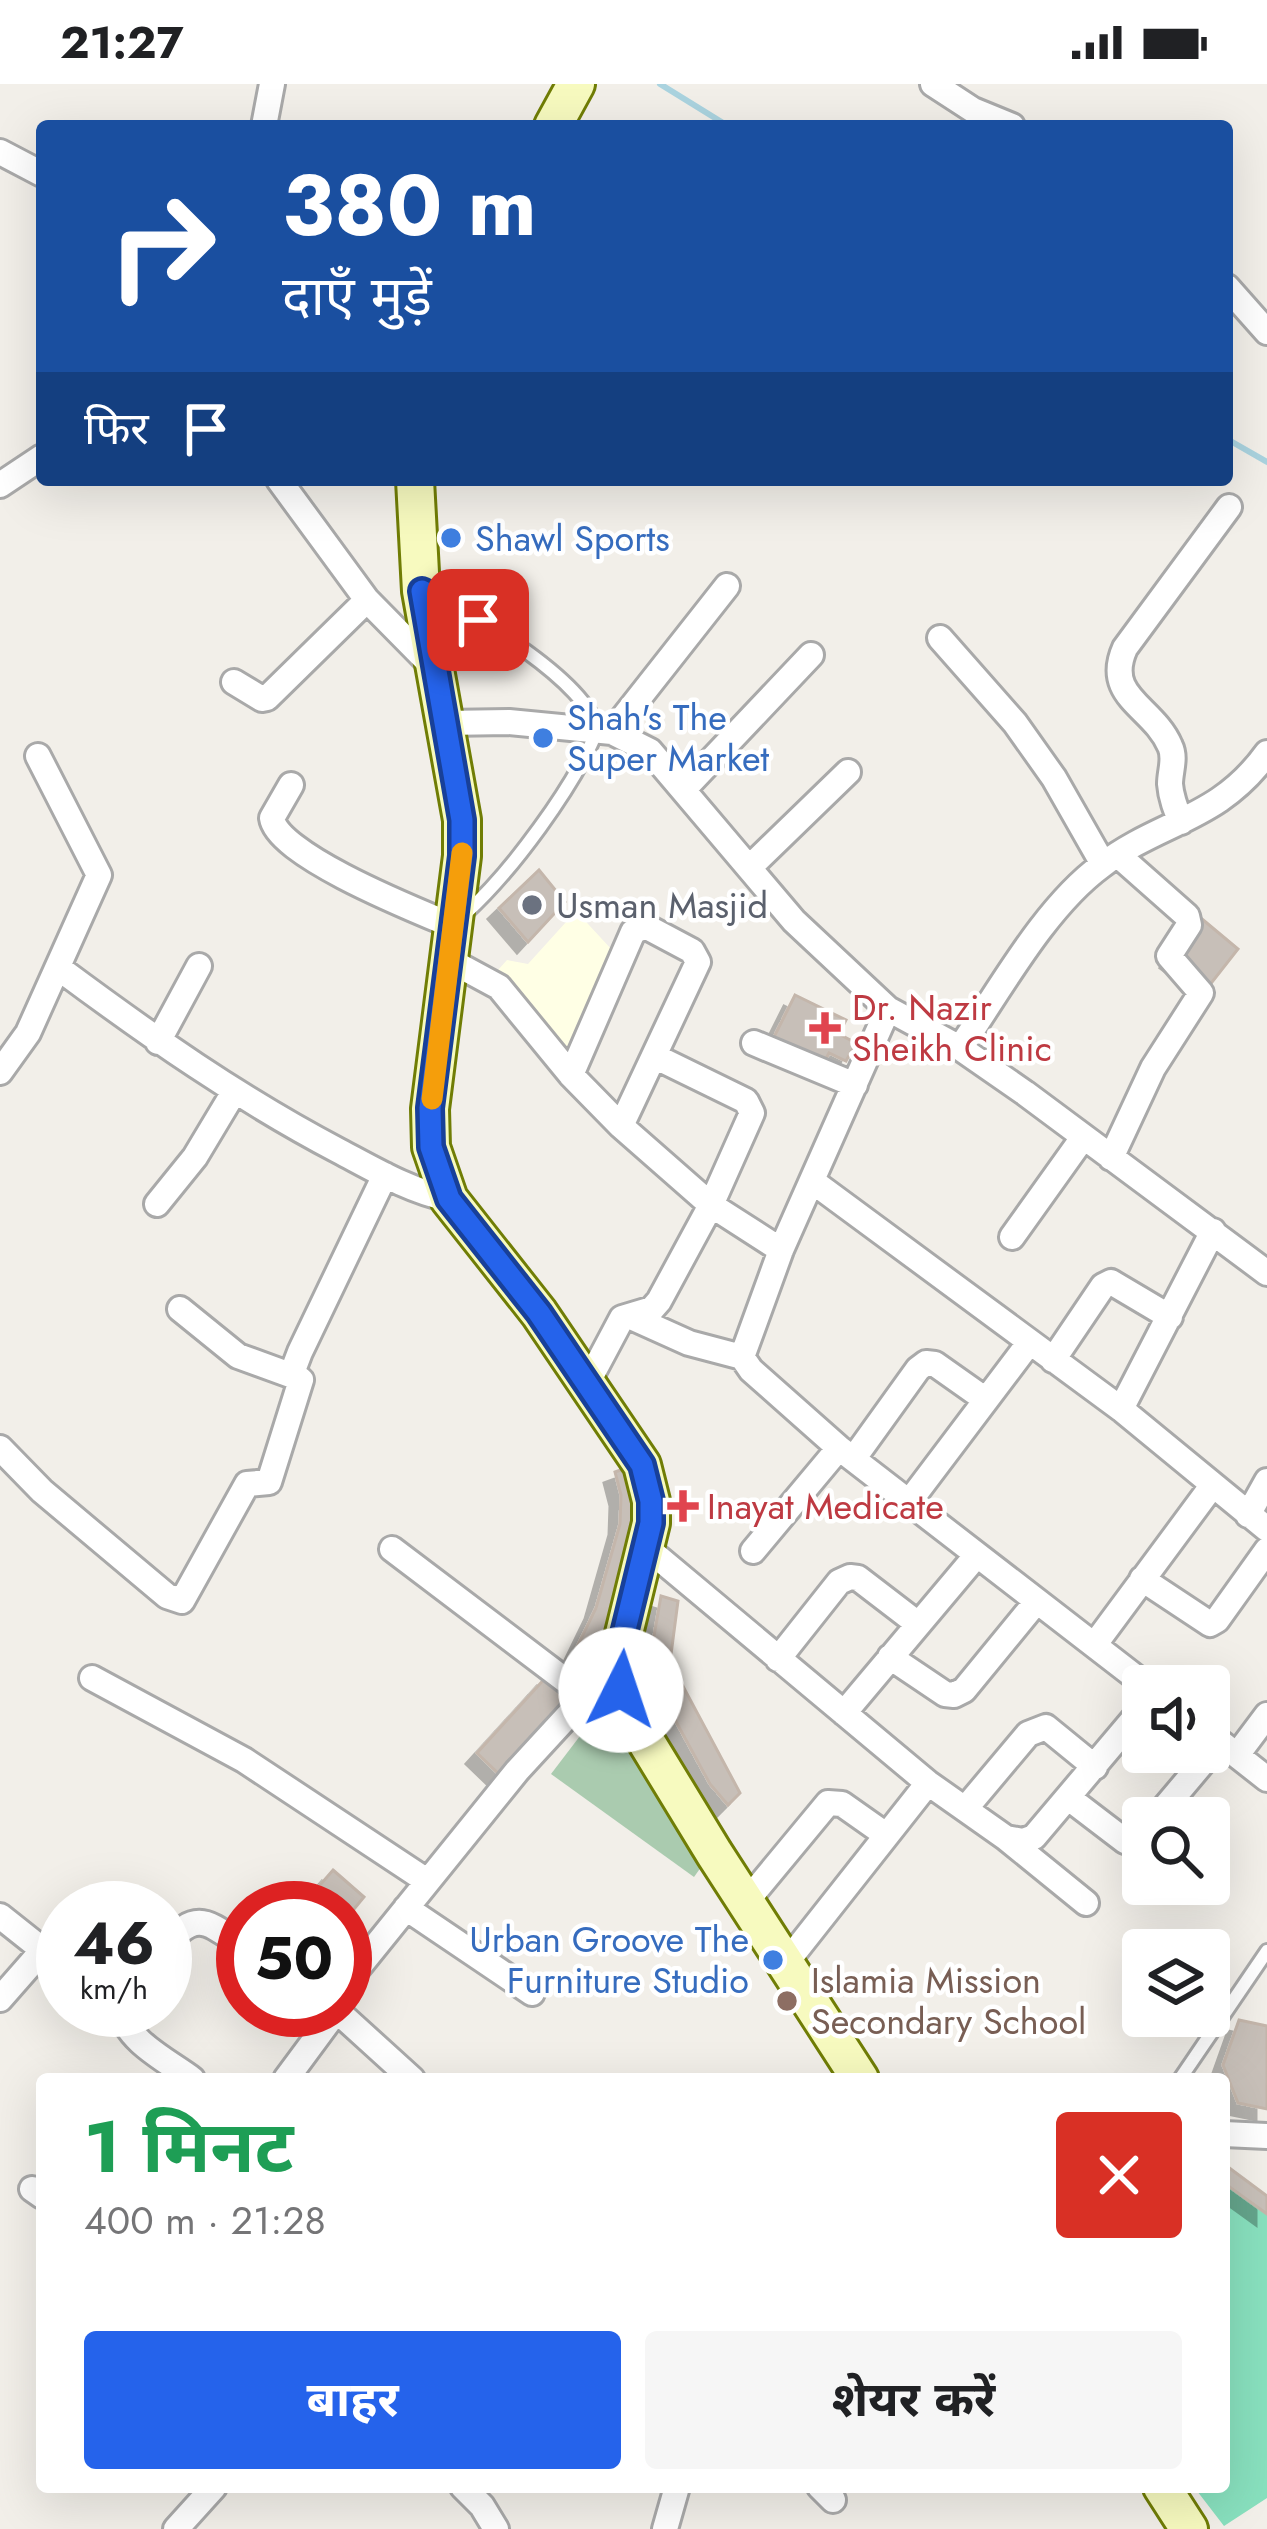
<!DOCTYPE html>
<html lang="hi">
<meta charset="utf-8">
<style>
body{margin:0;font-family:Jost,"Noto Sans Devanagari",sans-serif;background:#f6f6f6;color:#202124;height:100vh;display:flex;flex-direction:column;font-size:45px;white-space:nowrap}
*{box-sizing:border-box;margin:0}
p{font-size:39px;color:#757577}
.icon{flex:none;width:66px;height:66px;fill:none;stroke:currentColor;stroke-width:2;stroke-linecap:round;stroke-linejoin:round}
.map{position:relative;flex:1;overflow:hidden}
.panel{position:absolute;left:36px;top:1989px;width:1194px;height:420px;display:flex;flex-direction:column;background:#fff;border-radius:12px;box-shadow:0 12px 48px #0002}
.panel>*{flex:none}
.banner{position:absolute;left:36px;top:36px;width:1197px;height:366px;border-radius:12px;box-shadow:0 12px 48px #0002;background:#1a4fa0;color:#fff;overflow:hidden}
.tools{position:absolute;left:1122px;top:1581px;display:grid;gap:24px}
.tools a{display:grid;place-items:center;width:108px;height:108px;border-radius:12px;background:#fff;box-shadow:0 12px 48px #0002;font-size:60px}
.speed{position:absolute;left:36px;top:1797px;display:flex;gap:24px;font-size:60px;font-weight:700;text-align:center}
.speed>*{display:grid;place-content:center;width:156px;height:156px;border-radius:50%;background:#fff;box-shadow:0 12px 48px #0002;line-height:1}
.speed small{font-size:30px;font-weight:400}
.speed .limit{border:18px solid #d22;background:#fff;color:#111}
.pin{position:absolute;display:grid;place-items:center;width:102px;height:102px;color:#fff;margin:-51px;border-radius:24px;box-shadow:0 6px 18px #0006}
.me{position:absolute;width:132px;margin:-66px;rotate:4deg;stroke-linejoin:round;filter:drop-shadow(0 0 9px #0008)}
.turn{display:flex;align-items:center;gap:42px;height:252px;padding:0 48px;font-size:54px}
.turn .icon{width:156px;height:156px;stroke-width:2.5}
.turn b{display:block;font-size:84px;line-height:102px}
.then{display:flex;align-items:center;height:114px;padding:0 48px;background:#0003;gap:24px;font-size:45px}
.round{display:grid;place-items:center;flex:none;width:126px;height:126px;border-radius:12px;background:#f6f6f6}
.head{display:flex;align-items:center;justify-content:space-between;height:204px;padding:0 48px}
h1{font-size:72px;font-weight:700;line-height:90px;color:#1e9e55}
.cta{display:flex;gap:24px;margin-top:auto;padding:24px 48px}
.cta a{flex:1;height:138px;border-radius:12px;background:#2563eb;color:#fff;font-size:48px;font-weight:700;line-height:138px;text-align:center}
.cta a+a{background:#f6f6f6;color:#202124}
.status{display:flex;justify-content:space-between;align-items:center;height:84px;padding:0 60px;background:#fff;direction:ltr}
.status svg{height:33px;fill:currentColor}
.map>svg:first-child{display:block}
.education{fill:#ffffe5}
.cemetery{fill:#aacbaf}
.pitch{fill:#88e0be}
.lines{fill:none;stroke-linecap:round;stroke-linejoin:round}
.stream{stroke:#aad3df;stroke-width:6}
.building{fill:#c7bfb8;stroke:#c4b6ab;stroke-width:3;filter:url(#shadow)}
.service-casing{stroke:#a9a9a9;stroke-width:18}
.minor-casing{stroke:#a9a9a9;stroke-width:30}
.secondary-casing{stroke:#707d05;stroke-width:42}
.service{stroke:#fff;stroke-width:12}
.minor{stroke:#fff;stroke-width:24}
.secondary{stroke:#f7fabf;stroke-width:36}
.route-casing{stroke:#184099;stroke-width:30}
.route{stroke:#2563eb;stroke-width:21}
.slow{stroke:#f59e0b;stroke-width:21}
.shop-dot{fill:#3f7fe0;stroke:#fff;stroke-width:4.5}
.worship-dot{fill:#6b7280;stroke:#fff;stroke-width:4.5}
.health-dot{fill:#e0444e;stroke:#fff;stroke-width:4.5}
.education-dot{fill:#8d6e63;stroke:#fff;stroke-width:4.5}
.labels{text-anchor:middle;dominant-baseline:central;stroke-width:9;stroke-linejoin:round;paint-order:stroke}
.shop-label{font-size:36px;fill:#366cbe;stroke:#fff;text-anchor:start}
.worship-label{font-size:36px;fill:#5b616d;stroke:#fff;text-anchor:start}
.health-label{font-size:36px;fill:#be3a42;stroke:#fff;text-anchor:start}
.education-label{font-size:36px;fill:#785e54;stroke:#fff;text-anchor:start}
</style>
<div class="status"><b>21:27</b><svg viewBox="0 0 49 12"><path d="M0 12V9h3v3zM5 12V6h3v6zM10 12V3h3v9zM15 12V0h3v12zM26 1h20v11H26zM47 4h2v5h-2z"/></svg></div>
<div class="map">
<svg width="1267" height="2445" viewBox="0 0 1267 2445">
<defs>
<filter id="shadow"><feDropShadow dx="-11" dy="11" stdDeviation="0" flood-color="#0004"/></filter>
</defs>
<rect width="100%" height="100%" fill="#f2efe9"/>
<path class="education" d="M576 827 613 867 570 969 498 886 507 876 528 880Z"/>
<path class="cemetery" d="M612 1610 709 1772 694 1793 551 1690Z"/>
<path class="pitch" d="M1224 2099 1267 2130V2414L1224 2442 1194 2403H1224Z"/>
<g class="lines">
<path class="stream" d="M660 0 728 42
M1227 355 1267 378"/>
</g>
<path class="building" d="M539 786 565 818 528 858 499 824Z
M1202 835 1238 865 1209 902 1171 873Z
M795 911 846 936 839 950 856 959 846 977 829 969 821 984 771 959Z
M634 1381 646 1437 602 1582 576 1565 596 1524 620 1440 621 1411 615 1388Z
M661 1512 678 1517 670 1578 740 1709 728 1721 710 1700 661 1610 649 1580Z
M548 1591 574 1610 500 1691 477 1669Z
M333 1786 364 1813 345 1836V1824L302 1822Z
M1239 1936 1267 1942V2025L1238 2019 1223 1981Z
M1224 2080 1267 2112V2130L1224 2099Z"/>
<g class="lines">
<g class="service-casing">
<path id="service" d="M429 510C471 528 591 600 597 647 573 704 512 787 466 829
M1180 1995 1267 1867"/>
</g>
<g class="minor-casing">
<path id="minor" d="M933 0 973 26 1012 42
M264 42 272 0
M0 68 42 90
M1227 203 1267 248
M279 396 367 516 433 583
M0 401 42 373
M940 554 1015 639 1054 694 1103 780
M234 598 262 615 267 614 367 516
M445 639 509 638 612 648 650 667 794 837 888 925 960 964 1025 1009 1267 1189
M612 648 727 502
M291 701 272 734C277 771 415 826 451 841
M684 705 811 571
M1181 738C1176 726 1171 714 1170 700 1170 687 1176 674 1170 662 1153 622 1103 613 1125 564L1229 423
M751 782 848 688
M449 876 499 903 571 991 621 1042 711 1121 781 1166
M60 885C150 952 240 1015 339 1067 375 1086 410 1107 449 1115
M888 925 781 1166 742 1273 751 1286 839 1364 1147 1602
M158 958 199 882
M754 959 855 1001
M960 964C1000 906 1044 824 1101 782 1161 736 1218 737 1267 669
M0 988 28 949 99 791 38 672
M571 991 633 848 645 842 692 867 698 878 621 1042
M1111 1074 1153 984 1201 909 1169 872 1189 841 1187 832 1118 771
M812 1097 1121 1325 1267 1445
M157 1120 195 1073 234 1008
M1012 1153 1082 1055
M180 1225 238 1272 293 1292
M629 1232 689 1259 742 1273
M1053 1276 1103 1202 1111 1198 1170 1233
M588 1298 622 1234 652 1225 659 1217 711 1121 752 1029 746 1017 656 973
M1121 1325 1213 1147
M0 1364 42 1407 167 1512 182 1517 247 1400 269 1398 301 1296 292 1289 300 1268 385 1091
M854 1374 918 1285 926 1279 935 1280 986 1316
M909 1418 1029 1259
M1248 1431 1267 1397
M392 1465 586 1612
M648 1465 928 1699 1006 1754 1023 1757 1034 1753 1143 1624
M753 1467 839 1364
M1142 1495 1210 1540 1217 1536 1267 1466
M1095 1560 1212 1402
M890 1573 945 1610 954 1611 964 1606 1037 1517
M778 1575 839 1498 850 1493 858 1494 918 1540
M92 1594 244 1676 427 1797
M844 1629 976 1472
M1211 1651 1267 1695
M1237 1671 1267 1631
M1070 1715 1125 1757 1131 1759 1143 1749
M965 1725 1028 1650 1046 1643 1095 1683
M1156 1734 1220 1658
M1006 1754 1086 1819
M746 1818 828 1719 842 1720 886 1751
M406 1824 532 1909
M0 1832 63 1882
M165 1862C197 1825 207 1838 243 1862
M786 1879 928 1699
M345 1900 517 1687 586 1612 619 1589
M0 1915 43 1866
M121 1926C126 1957 168 1977 192 1995
M336 1926 412 1995
M286 1995 337 1926
M1224 2050 1267 2052
M32 2105 42 2112
M463 2403 482 2422 496 2445
M820 2403 833 2416
M176 2445 214 2403
M665 2445 677 2403"/>
</g>
<g class="secondary-casing">
<path id="secondary" d="M553 42 576 0
M415 396 421 507 462 736V772L430 1025 431 1063 449 1115 539 1229 642 1381 651 1417V1439L619 1570 621 1607 633 1636 714 1769 860 1995
M1162 2403 1189 2445"/>
</g>
<use href="#service" class="service"/>
<use href="#minor" class="minor"/>
<use href="#secondary" class="secondary"/>
</g>
<g class="lines">
<g class="route-casing">
<path id="route" d="M478 536 422 507 462 736V772L430 1024 431 1063 449 1115 539 1229 642 1381 651 1417V1439L619 1570 621 1606"/>
</g>
<use href="#route" class="route"/>
<path class="slow" d="M432 1015 462 769"/>
</g>
<g class="shop-dot">
<circle cx="451" cy="454" r="12"/>
<circle cx="543" cy="654" r="12"/>
<circle cx="773" cy="1876" r="12"/>
</g>
<circle class="worship-dot" cx="532" cy="821" r="12"/>
<g class="health-dot">
<path d="M819 926h12v12h12v12h-12v12h-12v-12h-12v-12h12z"/>
<path d="M677 1404h12v12h12v12h-12v12h-12v-12h-12v-12h12z"/>
</g>
<circle class="education-dot" cx="787" cy="1917" r="12"/>
<g class="labels">
<g class="shop-label">
<text x="475" y="454">Shawl Sports</text>
<text x="567" y="633">Shah's The<tspan x="567" dy="41">Super Market</tspan></text>
<text x="749" y="1855" text-anchor="end">Urban Groove The<tspan x="749" dy="41">Furniture Studio</tspan></text>
</g>
<g class="worship-label">
<text x="556" y="821">Usman Masjid</text>
</g>
<g class="health-label">
<text x="852" y="923">Dr. Nazir<tspan x="852" dy="41">Sheikh Clinic</tspan></text>
<text x="707" y="1422">Inayat Medicate</text>
</g>
<g class="education-label">
<text x="811" y="1896">Islamia Mission<tspan x="811" dy="41">Secondary School</tspan></text>
</g>
</g>
</svg>
<div class="tools">
<a><svg class="icon" aria-label="sound" viewBox="0 0 24 24"><path d="M4 9h4l5-4v14l-5-4H4zM17 9q2 3 0 6"/></svg></a>
<a><svg class="icon" aria-label="search" viewBox="0 0 24 24"><circle cx="10" cy="10" r="6"/><path d="M15 15l6 6"/></svg></a>
<a><svg class="icon" aria-label="layers" viewBox="0 0 24 24"><path d="M12 4l9 5-9 5-9-5zM3 14l9 5 9-5"/></svg></a>
</div>
<div class="speed"><div>46<small>km/h</small></div><div class="limit">50</div></div>
<div class="pin" style="left:478px;top:536px;background:#d93025"><svg class="icon" aria-label="arrive" viewBox="0 0 24 24"><path d="M6 21V4h12l-3 4 3 4H6"/></svg></div>
<svg class="me" style="left:621px;top:1606px" viewBox="-20 -20 40 40"><circle r="19" fill="#fff"/><path d="M0-13L10 11 0 6-10 11z" fill="#2563eb"/></svg>
<div class="banner">
<div class="turn"><svg class="icon" aria-label="right" viewBox="0 0 24 24"><path d="M7 20v-9h11M14 6l5 5-5 5"/></svg><div><b>380 m</b>दाएँ मुड़ें</div></div>
<div class="then">फिर<svg class="icon" aria-label="arrive" viewBox="0 0 24 24"><path d="M6 21V4h12l-3 4 3 4H6"/></svg></div>
</div>
<section class="panel">
<div class="head"><div><h1>1 मिनट</h1><p>400 m · 21:28</p></div><a class="round" style="background:#d93025;color:#fff"><svg class="icon" aria-label="close" viewBox="0 0 24 24"><path d="M6 6l12 12M18 6L6 18"/></svg></a></div>
<div class="cta"><a>बाहर</a><a>शेयर करें</a></div>
</section>
</div>
